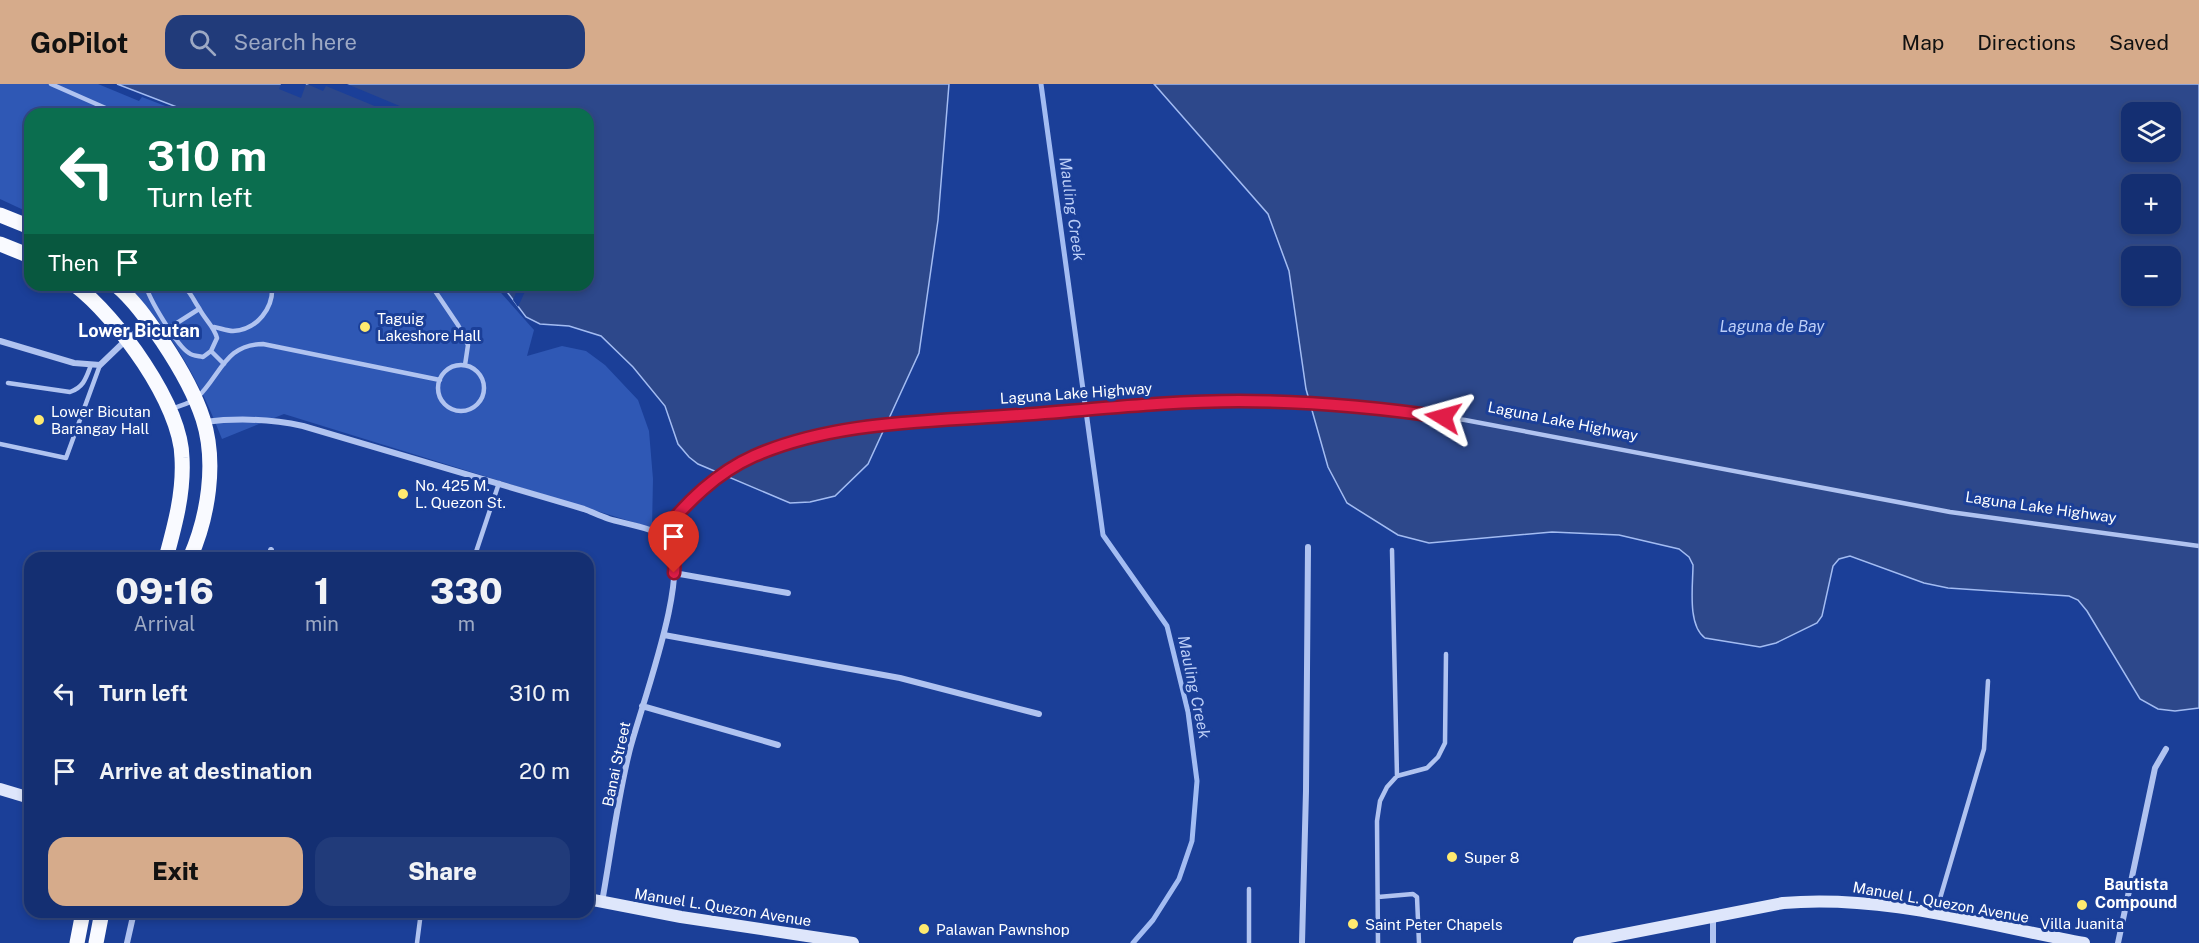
<!DOCTYPE html>
<meta charset="utf-8">
<style>
body{margin:0;font-family:"Public Sans",sans-serif;background:#213b7a;color:#f1f3f6;height:100vh;display:flex;flex-direction:column;font-size:22px;white-space:nowrap}
*{box-sizing:border-box;margin:0}
p{font-size:20px;color:#9da9c4}
.icon{flex:none;width:33px;height:33px;fill:none;stroke:currentColor;stroke-width:2;stroke-linecap:round;stroke-linejoin:round}
.map{position:relative;flex:1;overflow:hidden}
.side{position:absolute;left:24px;top:468px;width:570px;height:366px;display:flex;flex-direction:column;background:#142f72;border-radius:18px;box-shadow:0 3px 9px #0003,0 0 0 2px #334a84}
.side>*{flex:none}
.guide{position:absolute;left:24px;top:24px;width:570px;height:183px;border-radius:18px;box-shadow:0 3px 9px #0003,0 0 0 2px #334a84;background:#0b6e4f;color:#fff;overflow:hidden}
.tools{position:absolute;left:2121px;top:18px;display:grid;gap:12px}
.tools a{display:grid;place-items:center;width:60px;height:60px;border-radius:12px;background:#142f72;box-shadow:0 3px 9px #0003,0 0 0 2px #334a84;font-size:30px}
.pin{position:absolute;display:grid;place-items:center;width:51px;height:51px;color:#fff;margin:-62px -26px;border-radius:50% 50% 50% 0;rotate:-45deg;box-shadow:0 0 6px #0007}
.pin .icon{rotate:45deg}
.me{position:absolute;width:66px;margin:-33px;rotate:278deg;stroke-linejoin:round;filter:drop-shadow(0 0 4px #0008)}
.turn{display:flex;align-items:center;gap:21px;height:126px;padding:0 24px;font-size:27px}
.turn .icon{width:78px;height:78px;stroke-width:2.5}
.turn b{display:block;font-size:42px;line-height:51px}
.then{display:flex;align-items:center;height:57px;padding:0 24px;background:#0003;gap:12px;font-size:22px}
.eta{display:flex;justify-content:space-evenly;align-items:center;height:102px;text-align:center}
.eta b{font-size:36px;font-weight:800;line-height:42px}
.primary-button{display:flex;gap:12px;margin-top:auto;padding:12px 24px}
.primary-button a{flex:1;height:69px;border-radius:18px;background:#d6ab8b;color:#111;font-size:24px;font-weight:800;line-height:69px;text-align:center}
.primary-button a+a{background:#213b7a;color:#f1f3f6}
ul{padding:0;list-style:none}
li{display:flex;align-items:center;gap:18px;height:78px;padding:0 24px}
li div{flex:1}
li b{display:block;font-size:22px}
li em{font-style:normal}
header{display:flex;align-items:center;gap:36px;box-sizing:border-box;height:84px;padding:0 30px;background:#d6ab8b;color:#111}
header strong{font-size:28px}
nav{display:flex;gap:33px;margin-inline-start:auto;font-size:21px}
.search{width:420px;height:54px;background:#213b7a;display:flex;align-items:center;gap:15px;box-sizing:border-box;padding:0 21px;border-radius:18px;color:#9da9c4;font-size:22px}
.map>svg:first-child{display:block}
.green{fill:#2f58b5}
.water{fill:#2d488b;stroke:#a3bcf2;stroke-width:1.5;fill-rule:evenodd}
.pier{fill:#1b3f98}
.lines{fill:none;stroke-linecap:round;stroke-linejoin:round}
.stream{stroke:#a3bcf2;stroke-width:5}
.service{stroke:#b0c3f0;stroke-width:4.5}
.minor{stroke:#b0c3f0;stroke-width:6}
.secondary{stroke:#dee6fb;stroke-width:12}
.primary{stroke:#f9faff;stroke-width:15}
.route-casing{stroke:#92132f;stroke-width:15}
.route{stroke:#e11d48;stroke-width:10}
.poi-dot{fill:#ffea6f;stroke:#1b3f98;stroke-width:2}
.labels{text-anchor:middle;dominant-baseline:central;stroke-width:6;stroke-linejoin:round;paint-order:stroke}
.poi-label{font-size:15px;fill:#fff;stroke:#1b3f98;text-anchor:start}
.street-label{font-size:15px;fill:#fff;stroke:#1b3f98}
.water-label{font-size:16px;font-style:italic;fill:#bccef7;stroke:#1b3f98}
.neighbourhood-label{font-size:16px;font-weight:bold;fill:#fff;stroke:#1b3f98}
.quarter-label{font-size:18px;font-weight:bold;fill:#fff;stroke:#1b3f98}
</style>
<header>
<strong>GoPilot</strong>
<div class="search"><svg class="icon" aria-label="search" viewBox="0 0 24 24"><circle cx="10" cy="10" r="6"/><path d="M15 15l6 6"/></svg>Search here</div>
<nav><a>Map</a><a>Directions</a><a>Saved</a></nav>
</header>
<div class="map">
<svg width="2199" height="859" viewBox="0 0 2199 859">
<rect width="100%" height="100%" fill="#1b3f98"/>
<path class="green" d="M0 0H98L139 17 142 13 186 30H30V129L0 115Z
M125 201H494L534 246 527 272 562 262 586 267 605 281 638 316 649 347 653 395 652 444 284 330 222 355C201 300 169 241 125 201Z"/>
<path class="water" d="M117 0H949L938 136 919 269 868 380 835 412 810 418 790 419 698 380 689 373 678 360 665 322 633 283 601 252 569 242 540 240 526 233 502 201H588V30H195Z
M1154 0H2199V624L2175 627 2158 625 2140 615 2087 527 2078 516 2069 512 1948 504 1924 499 1850 472 1839 475 1833 482 1822 532 1817 539 1776 559 1760 563 1705 554C1687 541 1693 501 1693 481L1689 473 1679 465 1619 451 1552 448 1429 459 1398 451 1347 419 1328 383 1306 305 1289 187 1268 130ZM2132 28H2170V68H2132ZM2132 100H2170V140H2132ZM2132 172H2170V212H2132Z"/>
<path class="pier" d="M281 0H306L301 14 279 5Z
M307 0H347L419 30H394L326 2 323 7Z
M519 201H528L518 223 513 216Z"/>
<g class="lines">
<path class="stream" d="M1041 0 1103 451 1167 542 1188 628 1197 697 1192 757 1179 795 1153 836 1133 859"/>
<path class="service" d="M51 0 119 30
M146 201C148 214 178 263 189 269 192 272 199 272 203 273L211 267 217 254C214 242 205 236 199 224 192 214 191 207 180 201
M431 201 458 241 468 261 465 281
M214 243C220 244 227 247 233 247 257 246 274 224 272 201
M169 244 199 225
M211 267 224 280
M438 304a23 23 0 1 1 46 0a23 23 0 1 1-46 0Z
M8 299 70 308C84 303 86 294 91 281
M172 325C179 322 191 319 197 314 221 291 225 260 263 260L440 296
M0 360 66 374 100 281
M661 450 692 414 711 398 733 383 752 373 805 354 833 348 911 339 1237 317 1345 321 1465 336 1950 428 2199 462
M1392 466 1397 692
M474 474 499 399
M1249 805V859
M1378 813 1413 810 1417 813 1419 859
M1936 828 1984 665 1988 597
M417 859 421 828
M1378 859 1377 737 1380 717 1387 703 1397 692 1427 684 1438 673 1445 659 1446 570"/>
<path class="minor" d="M0 257 74 279 100 281 126 256 148 239
M204 338C237 334 271 335 303 342L584 425C592 428 600 432 609 435 625 440 658 444 668 457 693 487 638 630 629 669 617 718 611 768 602 818
M269 474 271 466
M674 489 788 509
M664 551 900 594 1039 630
M642 622 778 661
M1713 833V859
M127 859 134 828
M1302 859 1306 707 1308 463
M2118 859 2155 684 2166 665"/>
<path class="secondary" d="M0 705 30 714
M588 815 681 833 853 859
M1579 859 1783 819C1882 810 1986 841 2084 859"/>
<path class="primary" d="M0 131 30 143
M0 160 30 172
M75 201C117 233 181 320 182 374 184 408 175 441 166 474
M116 201C135 217 149 238 163 258 179 282 194 307 203 335 217 379 208 433 190 474
M77 859 83 828
M96 859 102 828"/>
</g>
<g class="lines">
<g class="route-casing">
<path id="route" d="M674 489C676 473 673 460 661 450 687 418 716 389 754 372 832 338 920 338 1004 332 1082 327 1161 317 1239 317 1308 317 1375 323 1443 333"/>
</g>
<use href="#route" class="route"/>
</g>
<g class="poi-dot">
<circle cx="365" cy="243" r="6"/>
<circle cx="39" cy="336" r="6"/>
<circle cx="403" cy="410" r="6"/>
<circle cx="1452" cy="773" r="6"/>
<circle cx="2082" cy="821" r="6"/>
<circle cx="1353" cy="840" r="6"/>
<circle cx="924" cy="845" r="6"/>
</g>
<g class="labels">
<g class="poi-label">
<text x="377" y="234">Taguig<tspan x="377" dy="17">Lakeshore Hall</tspan></text>
<text x="51" y="327">Lower Bicutan<tspan x="51" dy="17">Barangay Hall</tspan></text>
<text x="415" y="401">No. 425 M.<tspan x="415" dy="17">L. Quezon St.</tspan></text>
<text x="1464" y="773">Super 8</text>
<text x="2082" y="839" text-anchor="middle">Villa Juanita</text>
<text x="1365" y="840">Saint Peter Chapels</text>
<text x="936" y="845">Palawan Pawnshop</text>
</g>
<g class="street-label">
<text transform="translate(1076 309) rotate(-4)">Laguna Lake Highway</text>
<text transform="translate(1563 337) rotate(11)">Laguna Lake Highway</text>
<text transform="translate(2041 423) rotate(8)">Laguna Lake Highway</text>
<text transform="translate(616 680) rotate(-78)">Banai Street</text>
<text transform="translate(1941 818) rotate(10)">Manuel L. Quezon Avenue</text>
<text transform="translate(723 823) rotate(9)">Manuel L. Quezon Avenue</text>
</g>
<g class="water-label">
<text transform="translate(1072 125) rotate(82)">Mauling Creek</text>
<text x="1772" y="242">Laguna de Bay</text>
<text transform="translate(1194 603) rotate(78)">Mauling Creek</text>
</g>
<g class="neighbourhood-label">
<text x="2136" y="800">Bautista<tspan x="2136" dy="18">Compound</tspan></text>
</g>
<g class="quarter-label">
<text x="139" y="246">Lower Bicutan</text>
</g>
</g>
</svg>
<div class="tools">
<a><svg class="icon" aria-label="layers" viewBox="0 0 24 24"><path d="M12 4l9 5-9 5-9-5zM3 14l9 5 9-5"/></svg></a>
<a>+</a>
<a>−</a>
</div>
<div class="pin" style="left:674px;top:489px;background:#d93025"><svg class="icon" aria-label="arrive" viewBox="0 0 24 24"><path d="M6 21V4h12l-3 4 3 4H6"/></svg></div>
<svg class="me" style="left:1443px;top:333px" viewBox="-20 -20 40 40"><path d="M0-17L14 15 0 8-14 15z" fill="#e11d48" stroke="#fff" stroke-width="4"/></svg>
<div class="guide">
<div class="turn"><svg class="icon" aria-label="left" viewBox="0 0 24 24"><path d="M17 20v-9H6M10 6l-5 5 5 5"/></svg><div><b>310 m</b>Turn left</div></div>
<div class="then">Then<svg class="icon" aria-label="arrive" viewBox="0 0 24 24"><path d="M6 21V4h12l-3 4 3 4H6"/></svg></div>
</div>
<section class="side">
<div class="eta">
<div><b>09:16</b><p>Arrival</p></div>
<div><b>1</b><p>min</p></div>
<div><b>330</b><p>m</p></div>
</div>
<ul>
<li><svg class="icon" aria-label="left" viewBox="0 0 24 24"><path d="M17 20v-9H6M10 6l-5 5 5 5"/></svg><div><b>Turn left</b></div><em>310 m</em></li>
<li><svg class="icon" aria-label="arrive" viewBox="0 0 24 24"><path d="M6 21V4h12l-3 4 3 4H6"/></svg><div><b>Arrive at destination</b></div><em>20 m</em></li>
</ul>
<div class="primary-button"><a>Exit</a><a>Share</a></div>
</section>
</div>
